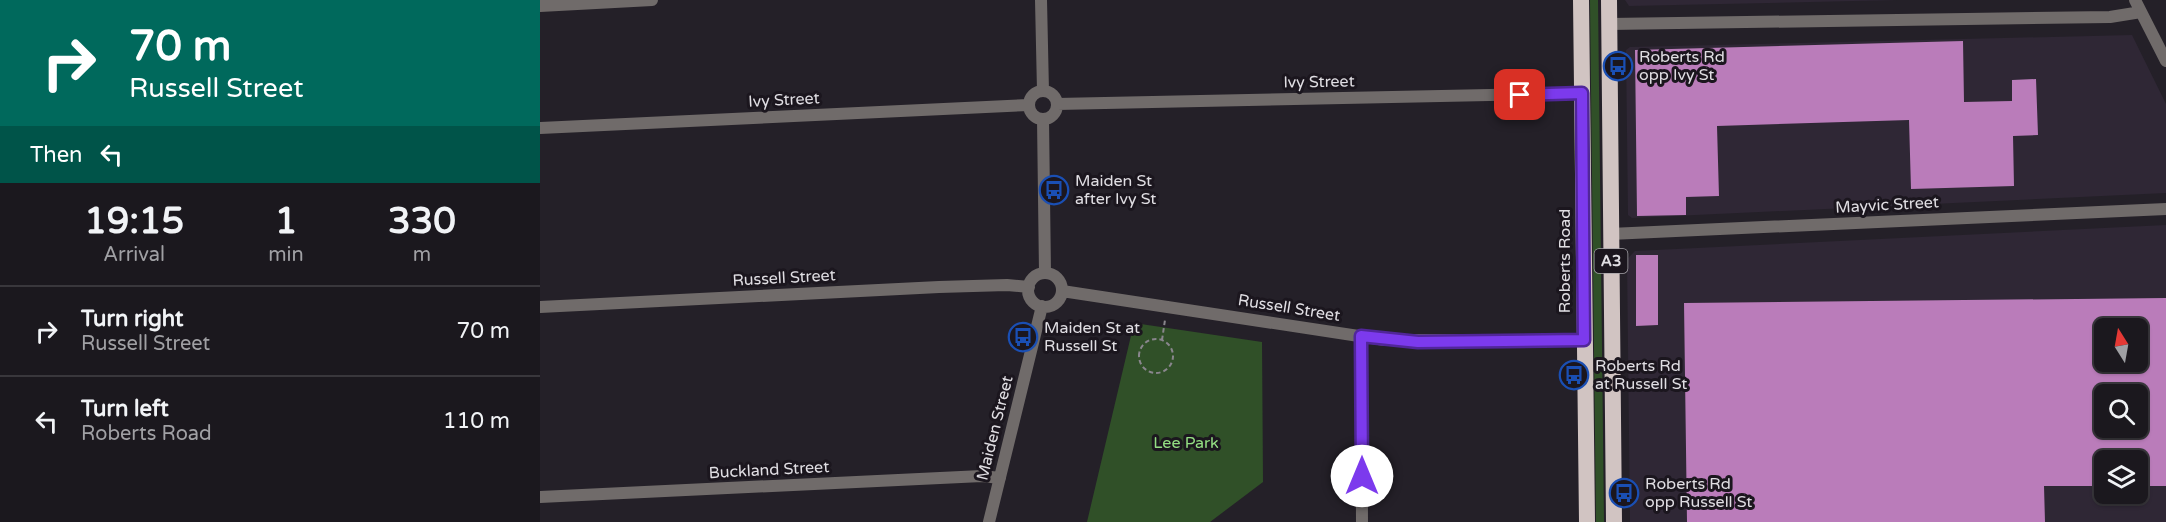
<!DOCTYPE html>
<style>
body{margin:0;font-family:"Varela Round",sans-serif;background:#242127;color:#f1f3f6;height:100vh;display:flex;flex-direction:column;font-size:22px;white-space:nowrap}
*{box-sizing:border-box;margin:0}
p{font-size:20px;color:#a0a0a4}
.icon{flex:none;width:33px;height:33px;fill:none;stroke:currentColor;stroke-width:2;stroke-linecap:round;stroke-linejoin:round}
.map{position:relative;flex:1;overflow:hidden}
.side{display:flex;flex-direction:column;background:#1b181e;width:540px}
.side>*{flex:none}
.banner{background:#00695c;color:#fff;overflow:hidden}
.needle{width:39px;rotate:349deg}
.fabs{position:absolute;left:1554px;top:318px;display:grid;gap:12px}
.fabs a{display:grid;place-items:center;width:54px;height:54px;border-radius:9px;background:#1b181e;box-shadow:0 2px 4px #0004,0 0 0 2px #39373c;font-size:30px}
.pin{position:absolute;display:grid;place-items:center;width:51px;height:51px;color:#fff;margin:-26px;border-radius:12px;box-shadow:0 3px 9px #0006}
.me{position:absolute;width:66px;margin:-33px;rotate:0deg;stroke-linejoin:round;filter:drop-shadow(0 0 4px #0008)}
.turn{display:flex;align-items:center;gap:21px;height:126px;padding:0 30px;font-size:27px}
.turn .icon{width:78px;height:78px;stroke-width:2.5}
.turn b{display:block;font-size:42px;line-height:51px}
.then{display:flex;align-items:center;height:57px;padding:0 30px;background:#0003;gap:12px;font-size:22px}
.eta{display:flex;justify-content:space-evenly;align-items:center;height:102px;text-align:center}
.eta b{font-size:36px;font-weight:800;line-height:42px}
ul{padding:0;list-style:none}
li{display:flex;align-items:center;gap:18px;height:90px;padding:0 30px;border-top:2px solid #39373c}
li div{flex:1}
li b{display:block;font-size:22px}
li em{font-style:normal}
main{display:flex;flex:1;min-height:0}
.map>svg:first-child{display:block}
.built{fill:#2f2735;fill-rule:evenodd}
.green{fill:#305028}
.building{fill:#ba7cba;fill-rule:evenodd}
.lines{fill:none;stroke-linecap:round;stroke-linejoin:round}
.path{stroke:#89868d;stroke-width:2;stroke-dasharray:4.5 3;stroke-linecap:butt}
.minor{stroke:#706b6a;stroke-width:12}
.trunk{stroke:#d1c4c2;stroke-width:16}
.route-casing{stroke:#51269a;stroke-width:15}
.route{stroke:#7c3aed;stroke-width:10}
.labels{text-anchor:middle;dominant-baseline:central;stroke-width:6;stroke-linejoin:round;paint-order:stroke}
.shield{fill:#1b161e;stroke:#a5a2a8;stroke-width:1.5}
.shield-label{font-size:15px;font-weight:bold;fill:#e0dee3}
.poi-label{font-size:16px;fill:#e0dee3;stroke:#1b161e;text-anchor:start}
.street-label{font-size:16px;fill:#e0dee3;stroke:#1b161e}
.park-label{font-size:16px;fill:#94df83;stroke:#1b161e}
</style>
<main>
<section class="side">
<div class="banner">
<div class="turn"><svg class="icon" aria-label="right" viewBox="0 0 24 24"><path d="M7 20v-9h11M14 6l5 5-5 5"/></svg><div><b>70 m</b>Russell Street</div></div>
<div class="then">Then<svg class="icon" aria-label="left" viewBox="0 0 24 24"><path d="M17 20v-9H6M10 6l-5 5 5 5"/></svg></div>
</div>
<div class="eta">
<div><b>19:15</b><p>Arrival</p></div>
<div><b>1</b><p>min</p></div>
<div><b>330</b><p>m</p></div>
</div>
<ul>
<li><svg class="icon" aria-label="right" viewBox="0 0 24 24"><path d="M7 20v-9h11M14 6l5 5-5 5"/></svg><div><b>Turn right</b><p>Russell Street</p></div><em>70 m</em></li>
<li><svg class="icon" aria-label="left" viewBox="0 0 24 24"><path d="M17 20v-9H6M10 6l-5 5 5 5"/></svg><div><b>Turn left</b><p>Roberts Road</p></div><em>110 m</em></li>
</ul>
</section>
<div class="map">
<svg width="1626" height="522" viewBox="0 0 1626 522">
<rect width="100%" height="100%" fill="#242028"/>
<path class="built" d="M1085 0H1358L1089 6Z
M1592 35 1626 104V193L1092 218 1088 215 1086 50 1090 47Z
M1626 225V522H1090L1087 259 1095 251ZM1564 328H1598V362H1564ZM1564 394H1598V428H1564ZM1564 460H1598V494H1564Z"/>
<path class="green" d="M1050 0H1058L1064 522H1056Z
M594 323 722 342 723 482 670 522H547Z"/>
<path class="building" d="M1423 41 1424 102 1472 101V80L1496 79 1498 135 1473 136 1474 186 1371 189 1369 120 1177 126 1179 196 1146 197V215L1097 216 1095 50Z
M1096 255H1118V325L1096 326Z
M1626 298V486H1598V460H1564V486H1504L1505 522H1147L1144 303ZM1564 328H1598V362H1564ZM1564 394H1598V428H1564Z"/>
<g class="lines">
<path class="path" d="M599 356a17 17 0 1 1 34 0a17 17 0 1 1-34 0Z
M622 340 625 320"/>
<path class="minor" d="M501 0 503 91
M1595 0 1626 61
M0 6 112 0
M1069 24 1570 17 1601 12
M489 105a14 14 0 1 1 28 0a14 14 0 1 1-28 0Z
M517 104 1042 93
M503 119 505 273
M0 128 489 105
M1070 234 1626 209
M488 290a17 17 0 1 1 34 0a17 17 0 1 1-34 0Z
M522 291 845 340H1044
M0 307 399 287 467 285 489 287
M821 336 822 522
M0 497 442 476 460 478
M449 522 502 306"/>
<path class="trunk" d="M1041 0 1047 522
M1069 0 1074 522"/>
</g>
<g class="lines">
<g class="route-casing">
<path id="route" d="M822 476 821 336 878 342 1044 340 1042 93 980 95"/>
</g>
<use href="#route" class="route"/>
</g>
<defs>
<g id="bus-ring" transform="scale(1.5)"><circle r="9.5" fill="#1b161e" stroke="#1a4fb4" stroke-width="1.5"/><path d="M-5-6H5V4H4V6H2V4H-2V6H-4V4H-5ZM-3.5-4V0h7V-4ZM-3.5 1.2v1.5H-2V1.2ZM2 1.2v1.5H3.5V1.2Z" fill="#1a4fb4"/></g>
</defs>
<g fill-rule="evenodd">
<use href="#bus-ring" x="1078" y="66"/>
<use href="#bus-ring" x="514" y="190"/>
<use href="#bus-ring" x="483" y="337"/>
<use href="#bus-ring" x="1034" y="375"/>
<use href="#bus-ring" x="1084" y="493"/>
</g>
<g class="labels">
<rect class="shield" x="1054.5" y="249" width="33" height="24" rx="4.5"/>
<g class="shield-label">
<text x="1071" y="261">A3</text>
</g>
<g class="poi-label">
<text x="1099" y="57">Roberts Rd<tspan x="1099" dy="18">opp Ivy St</tspan></text>
<text x="535" y="181">Maiden St<tspan x="535" dy="18">after Ivy St</tspan></text>
<text x="504" y="328">Maiden St at<tspan x="504" dy="18">Russell St</tspan></text>
<text x="1055" y="366">Roberts Rd<tspan x="1055" dy="18">at Russell St</tspan></text>
<text x="1105" y="484">Roberts Rd<tspan x="1105" dy="18">opp Russell St</tspan></text>
</g>
<g class="street-label">
<text transform="translate(779 82) rotate(-1)">Ivy Street</text>
<text transform="translate(244 100) rotate(-3)">Ivy Street</text>
<text transform="translate(1347 205) rotate(-3)">Mayvic Street</text>
<text transform="translate(1025 261) rotate(-90)">Roberts Road</text>
<text transform="translate(244 278) rotate(-3)">Russell Street</text>
<text transform="translate(749 308) rotate(9)">Russell Street</text>
<text transform="translate(455 428) rotate(-76)">Maiden Street</text>
<text transform="translate(229 470) rotate(-3)">Buckland Street</text>
</g>
<g class="park-label">
<text x="646" y="443">Lee Park</text>
</g>
</g>
</svg>
<div class="fabs">
<a><svg class="needle" viewBox="-14 -14 28 28"><path d="M0-13l5 13h-10z" fill="#e53935"/><path d="M0 13l5-13h-10z" fill="#a0a0a4"/></svg></a>
<a><svg class="icon" aria-label="search" viewBox="0 0 24 24"><circle cx="10" cy="10" r="6"/><path d="M15 15l6 6"/></svg></a>
<a><svg class="icon" aria-label="layers" viewBox="0 0 24 24"><path d="M12 4l9 5-9 5-9-5zM3 14l9 5 9-5"/></svg></a>
</div>
<div class="pin" style="left:980px;top:95px;background:#d93025"><svg class="icon" aria-label="arrive" viewBox="0 0 24 24"><path d="M6 21V4h12l-3 4 3 4H6"/></svg></div>
<svg class="me" style="left:822px;top:476px" viewBox="-20 -20 40 40"><circle r="19" fill="#fff"/><path d="M0-13L10 11 0 6-10 11z" fill="#7c3aed"/></svg>
</div>
</main>
